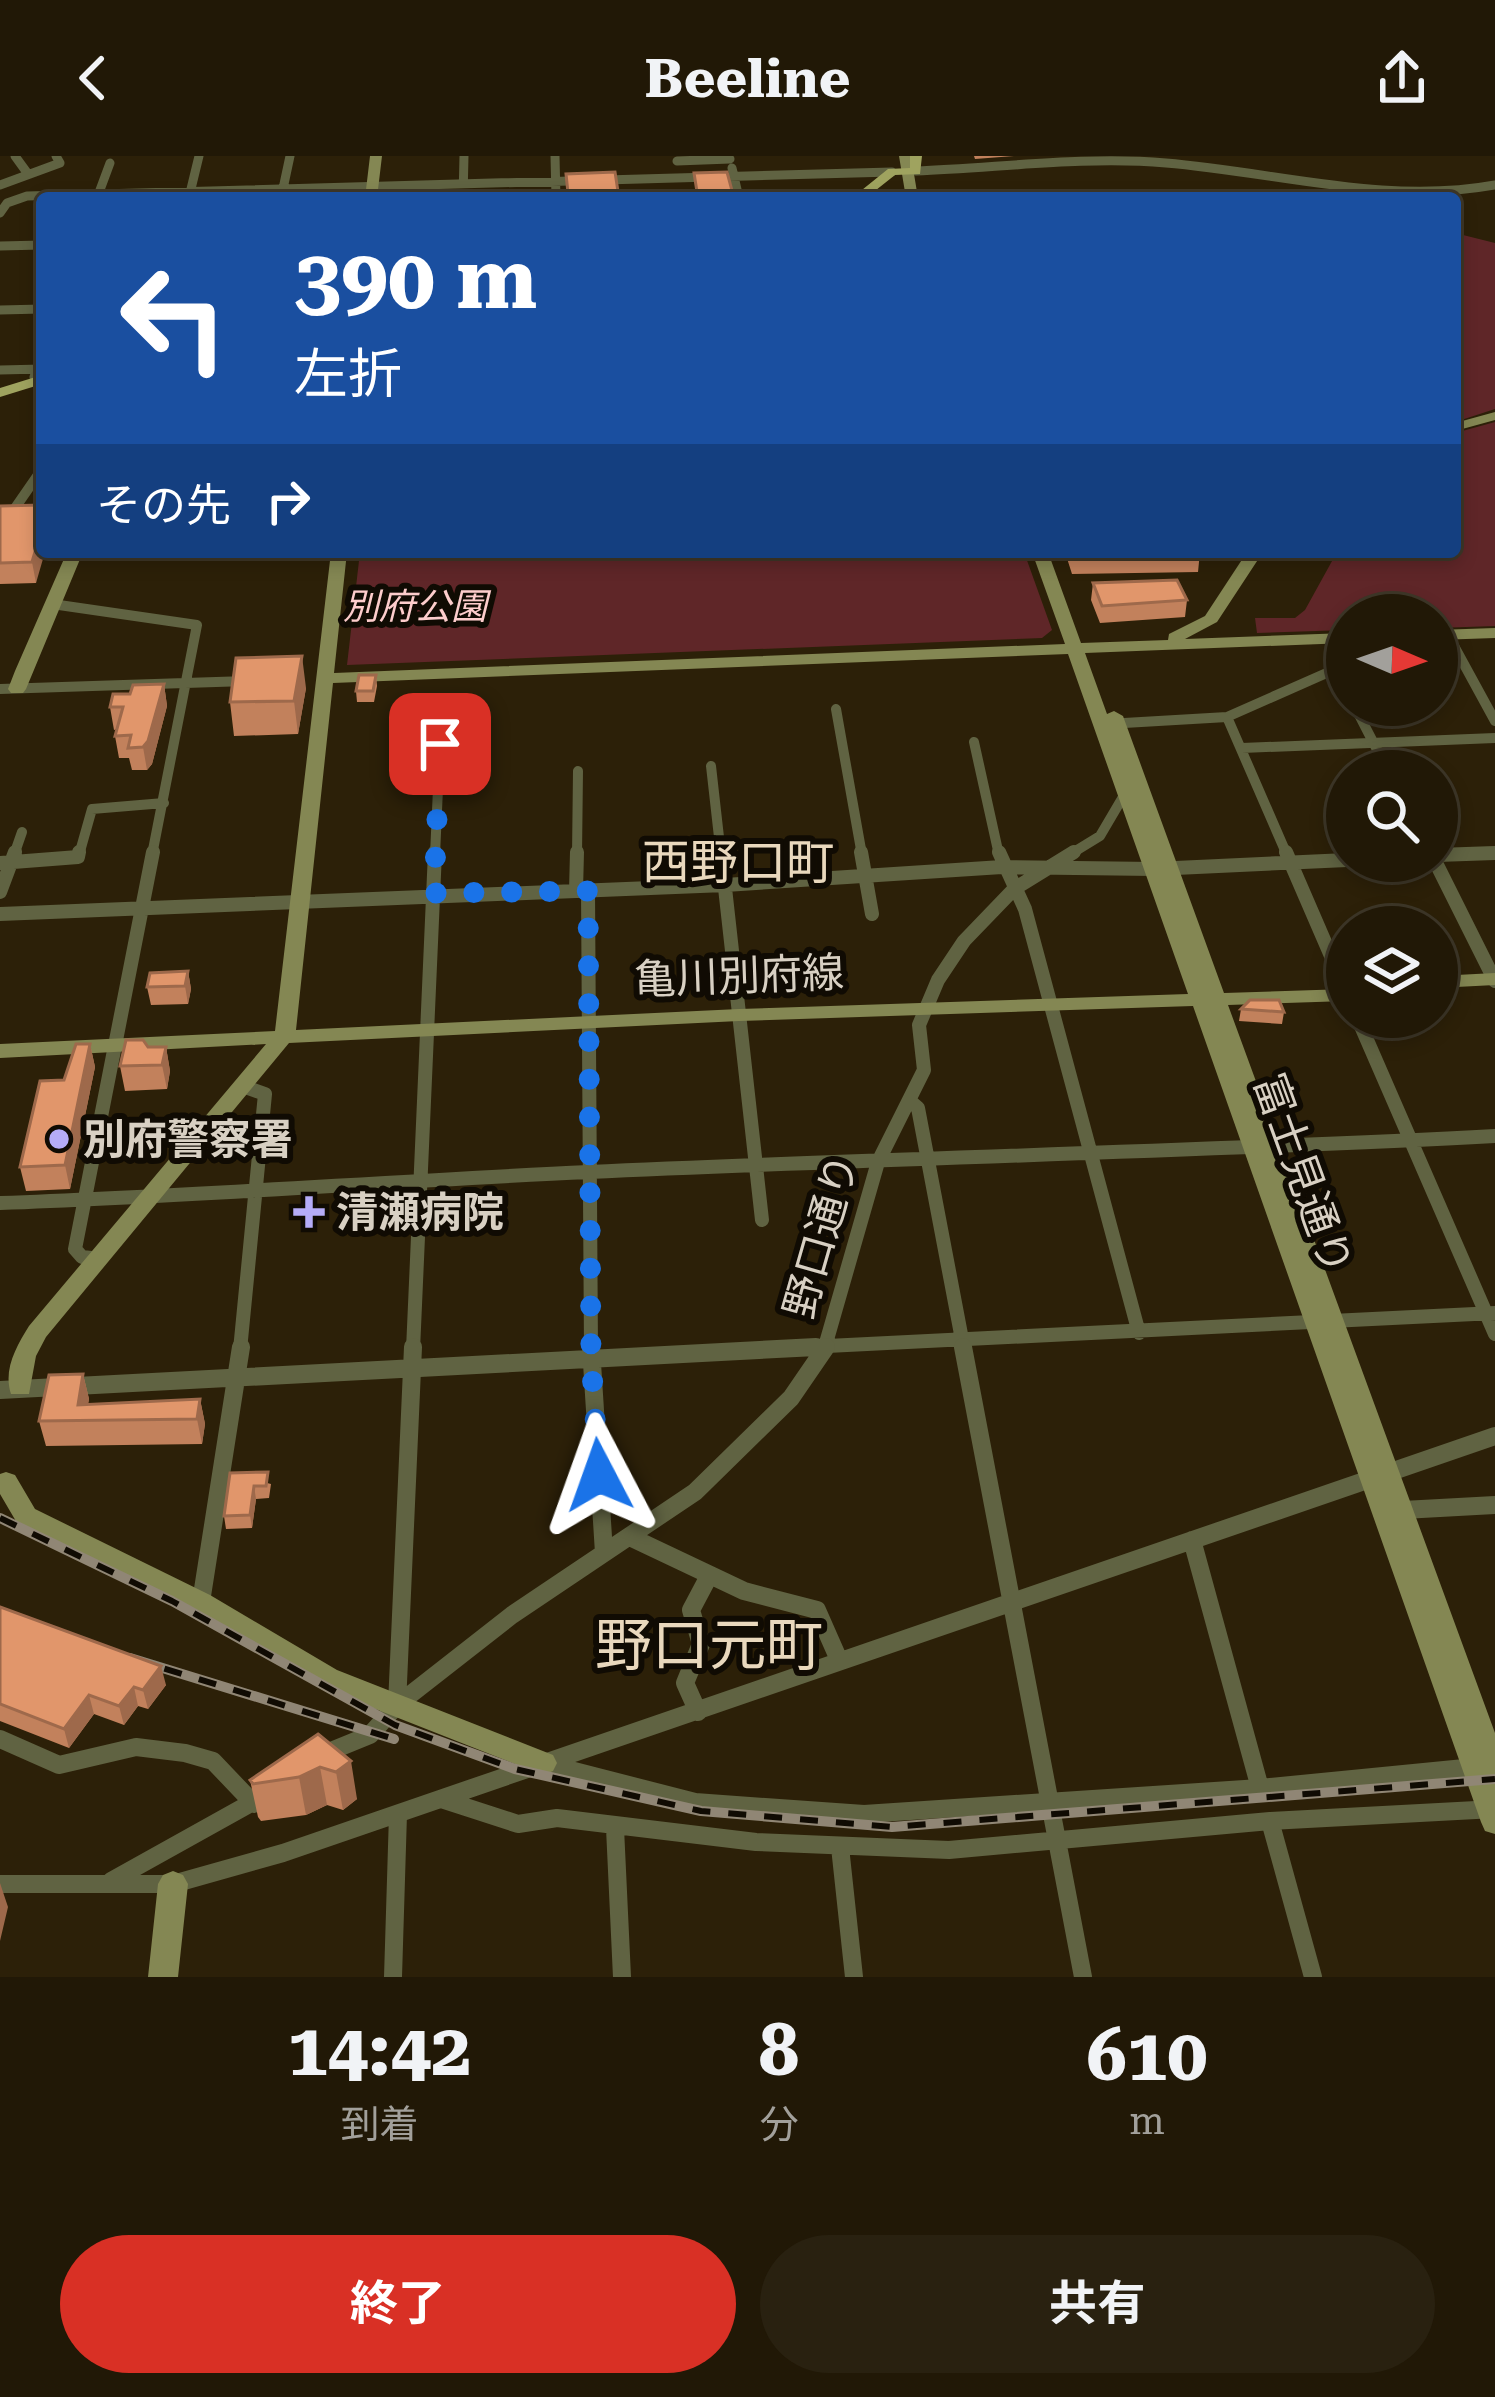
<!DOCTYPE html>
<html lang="ja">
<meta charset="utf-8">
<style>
body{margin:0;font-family:"Roboto Serif","Noto Sans JP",serif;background:#292110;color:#f1f3f6;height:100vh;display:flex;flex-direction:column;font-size:45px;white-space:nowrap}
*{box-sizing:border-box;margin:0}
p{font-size:39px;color:#a2a09b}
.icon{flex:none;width:66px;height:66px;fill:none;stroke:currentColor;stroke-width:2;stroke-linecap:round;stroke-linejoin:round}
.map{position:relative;height:1821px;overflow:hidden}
.details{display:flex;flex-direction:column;background:#211806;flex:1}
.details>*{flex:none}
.guide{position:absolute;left:36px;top:36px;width:1425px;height:366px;border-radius:12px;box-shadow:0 6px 18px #0003,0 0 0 3px #3e3728;background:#1a4fa0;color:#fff;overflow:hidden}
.needle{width:78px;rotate:92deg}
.tools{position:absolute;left:1326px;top:438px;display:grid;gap:24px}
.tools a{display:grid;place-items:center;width:132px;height:132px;border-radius:50%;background:#211806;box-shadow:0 6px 18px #0003,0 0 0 3px #3e3728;font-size:60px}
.pin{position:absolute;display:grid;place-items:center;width:102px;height:102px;color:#fff;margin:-51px;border-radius:24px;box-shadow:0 6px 18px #0006}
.me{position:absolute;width:132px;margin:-66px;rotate:356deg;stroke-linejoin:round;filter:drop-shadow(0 0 9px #0008)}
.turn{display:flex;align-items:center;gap:42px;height:252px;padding:0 60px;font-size:54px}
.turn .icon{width:156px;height:156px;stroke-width:2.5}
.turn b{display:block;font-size:84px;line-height:102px}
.then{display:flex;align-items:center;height:114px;padding:0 60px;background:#0003;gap:24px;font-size:45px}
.eta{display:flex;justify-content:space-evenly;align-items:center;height:204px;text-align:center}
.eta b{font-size:72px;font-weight:700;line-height:84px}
.primary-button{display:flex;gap:24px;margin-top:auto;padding:24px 60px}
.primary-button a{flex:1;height:138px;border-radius:72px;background:#d93025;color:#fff;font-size:48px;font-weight:700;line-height:138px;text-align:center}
.primary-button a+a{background:#292110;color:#f1f3f6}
header{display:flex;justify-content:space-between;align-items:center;height:156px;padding:0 60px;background:#211806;font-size:54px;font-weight:700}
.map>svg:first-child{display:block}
.green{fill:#5f2628}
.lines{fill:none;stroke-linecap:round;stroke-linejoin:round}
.street-far3{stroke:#606342;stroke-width:9}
.street-far2{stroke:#606342;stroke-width:10}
.street-far1{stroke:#606342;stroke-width:14}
.street{stroke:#606342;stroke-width:18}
.secondary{fill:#848753;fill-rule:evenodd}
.primary{fill:#9fa35f;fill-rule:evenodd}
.rail-casing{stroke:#908675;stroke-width:10}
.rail{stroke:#100b03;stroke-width:6;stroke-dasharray:18;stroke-linecap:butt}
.wall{fill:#c2815c}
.shaded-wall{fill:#9e694b}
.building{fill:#e1966b;stroke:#9e694b;stroke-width:3}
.route{stroke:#1a73e8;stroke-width:21;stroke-dasharray:0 37.8}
.poi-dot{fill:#b5acf8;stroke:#100b03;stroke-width:4.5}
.labels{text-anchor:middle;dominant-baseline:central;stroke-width:12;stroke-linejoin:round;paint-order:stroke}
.far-park-label{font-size:36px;font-style:italic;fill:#fdcdcc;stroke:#100b03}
.street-label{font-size:42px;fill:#d8d0c3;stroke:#100b03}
.poi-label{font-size:42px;font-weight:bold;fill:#d8d0c3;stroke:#100b03;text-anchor:start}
.quarter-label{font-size:48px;fill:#e9d8bd;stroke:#100b03}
.near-quarter-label{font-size:57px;fill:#e9d8bd;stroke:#100b03}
</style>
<header><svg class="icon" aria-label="back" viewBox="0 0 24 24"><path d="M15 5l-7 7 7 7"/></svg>Beeline<svg class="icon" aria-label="share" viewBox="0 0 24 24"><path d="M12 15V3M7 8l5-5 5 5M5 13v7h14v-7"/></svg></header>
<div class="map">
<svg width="1495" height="1821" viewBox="0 0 1495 1821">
<rect width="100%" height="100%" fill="#2c2008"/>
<path class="green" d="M1455 77 1495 87V253L1455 266Z
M1495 266V470L1437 472V459H1347V474L1257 477 1255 462H1295L1305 454 1337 396H1455V277Z
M360 396H1024L1052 474 1042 482 347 509Z"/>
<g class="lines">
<path class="street-far3" d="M15 0 28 18
M555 0 556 42
M677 5 730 3
M732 12 739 42
M916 15C998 12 1084 0 1166 7 1276 16 1385 49 1495 29
M0 29 60 7 56 0
M190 37 199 0
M97 42 110 7
M281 42 290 0
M463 42 464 0
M0 57 7 47 27 40 892 16
M0 90 42 89
M0 154 42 153
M0 214 42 213
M34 221 42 197"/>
<path class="street-far2" d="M15 352 42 313
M59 449 197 469 152 699
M1448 479 1495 565
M1336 513 1347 535
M0 533 247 525
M1354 549 1388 615
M836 553 862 699
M1227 561 1287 699
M1107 568 1227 561 1347 508
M974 586 999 699
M1242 592 1495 582
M711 610 721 699
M14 699 22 676
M79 699 92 653 164 647
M435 699 440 588
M577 699 578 615
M1069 699 1100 680 1130 629
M1438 699 1495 697"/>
<path class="street-far1" d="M721 696 762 1064
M861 696 872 758
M999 696 1025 753 1139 1177
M1286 696 1347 837
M1437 699 1495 697
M1435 705 1495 825
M0 707 78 701 79 696
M576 735 577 696
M588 735 591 1194
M0 736 15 696
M0 758 725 729 1002 711 1154 713 1347 704
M1357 861 1495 1178
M910 945 918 952 964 1194
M0 1047C197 1040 392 1025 589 1016 891 1002 1193 996 1495 980
M100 1103 82 1101 75 1093 153 696
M240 1194 265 938 245 931
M413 1194 435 696
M745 1194 1495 1157
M824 1194 878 1006 924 914 919 869 938 824 964 785 1014 733 1074 696"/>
<path class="street" d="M591 1191 604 1397
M963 1191 1083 1821
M0 1234 816 1191
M1403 1354 1495 1349
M630 1381 744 1435 817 1454 839 1504
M1192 1384 1260 1632
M201 1446 241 1191
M397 1549 413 1191
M698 1556 685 1527 701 1488 691 1454 709 1420
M0 1583 59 1609 136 1591 185 1597 213 1605 254 1648
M321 1599 370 1579 397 1549 512 1459 695 1336 791 1242 826 1191
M543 1607 695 1646 864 1658 1260 1632 1495 1609
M441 1643 518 1668 557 1662 756 1686 949 1694 1270 1665 1495 1653
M1270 1665 1313 1821
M615 1672 622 1821
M840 1691 854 1821
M111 1725 269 1637
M0 1728H173L283 1697 1495 1280
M393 1821 398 1658"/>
<path class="secondary" d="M370 0H382L377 42H365Z
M899 0H911L918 42H906Z
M1495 256V264L1455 275V267Z
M67 396H83L26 533 23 537H11L8 533 15 515Z
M331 396H347L334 517 1065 488 1032 396H1048L1081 487 1168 484 1169 478 1205 460 1247 396H1263L1217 466 1185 483 1347 477V487L1085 497 1107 558 1114 555 1123 560 1224 837 1347 833V845L1228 849 1495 1577V1678L1485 1675 1481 1666 1193 850 739 865 289 887 46 1181 36 1200 29 1238H11C3 1214 16 1191 29 1170L266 888 0 902V888L275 875ZM1068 498 1188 838 739 853 296 874 333 527Z
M1495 472V482L1437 484V474Z
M1495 817V829L1437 832V820Z
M6 1316 15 1319 35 1353 210 1439 337 1514 553 1599 557 1607 553 1615 543 1619 533 1615 317 1530 192 1453 17 1367 0 1338V1318Z
M173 1715 183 1719 188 1728 178 1821H148L158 1728 163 1719Z"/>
<path class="primary" d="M910 0H922L920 18 895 19 866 42H852L888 13 910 12Z
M42 219V228L0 241V232Z"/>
<g class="rail-casing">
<path id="rail" d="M0 1362 172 1445 395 1569 515 1613 701 1655 892 1671 1495 1623
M130 1502 394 1583"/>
</g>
<use href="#rail" class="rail"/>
</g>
<path class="wall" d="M974 0H1014L975 3Z
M566 18 619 42H568Z
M42 349 36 427 0 428V350Z
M1065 396H1200L1198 416 1072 418Z
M1093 427 1187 444 1185 461 1100 467 1091 444Z
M376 519 377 530 374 546H357L356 535Z
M164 528 167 550 152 608 147 614H132L129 602H119L115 580 117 573 114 574 110 551 130 538Z
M306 532 298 578 234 580 230 546Z
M188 815 191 833 188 848 151 849 147 831Z
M1241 853 1284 856 1282 868 1239 865Z
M90 888 95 911 70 1033 26 1035 20 1011 64 924Z
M148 891H166L170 915 167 933 125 935 120 910Z
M83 1218 89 1243 88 1248 200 1243 205 1268 202 1288 46 1290 39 1265Z
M230 1317 271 1328 269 1342 256 1343 252 1372 226 1373 224 1360Z
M0 1451 166 1529 148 1553 138 1550 124 1569 94 1558 69 1592 0 1565Z
M318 1578 357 1643 343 1654 327 1649 306 1659 261 1665 258 1661 250 1624Z"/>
<path class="shaded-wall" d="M42 372V396H45L36 427 32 406Z
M302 500 306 532 298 578 294 545Z
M164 528 167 550 152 608 147 614 143 591Z
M188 815 191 833 188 848 185 830Z
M90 888 95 911 70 1033 65 1009Z
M166 891 170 915 167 933 162 909Z
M83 1218 89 1243 85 1265 78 1249Z
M200 1243 205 1268 202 1288 197 1263Z
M254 1330 256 1343 252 1372 250 1359Z
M161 1510 166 1529 148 1553 143 1534Z
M134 1531 138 1550 124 1569 119 1550Z
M89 1539 94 1558 69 1592 64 1573Z
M351 1605 357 1643 343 1654 336 1616Z
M320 1611 327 1649 306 1659 299 1621Z
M0 1727 8 1751 0 1785Z"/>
<path class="building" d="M615 16 619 42H586L585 36 568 37 566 18Z
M727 16 734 42H698L694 17Z
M42 349V372L32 406 0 407V350Z
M1072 396H1200V398L1074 400Z
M1177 424 1187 444 1102 450 1093 427Z
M302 500 294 545 230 546 236 502Z
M359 519H376L373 535H356Z
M164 528 148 585 143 591 128 592 131 579 115 580 123 551H110L113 538H130L133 529Z
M188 815 185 830 147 831 150 817Z
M1250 844H1279L1284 856 1241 853Z
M126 884H143L148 891H166L162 909 120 910Z
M76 888H90L65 1009 20 1011 40 925 64 924Z
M83 1218 78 1249 200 1243 197 1263 39 1265 49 1219Z
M268 1316 266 1330H254L250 1359 224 1360 230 1317Z
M0 1451 161 1510 143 1534 134 1531 119 1550 89 1539 64 1573 0 1548Z
M318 1578 351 1605 336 1616 320 1611 299 1621 253 1628 250 1624Z"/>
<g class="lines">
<path class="route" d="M440 588 434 737 588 735 591 1202 599 1319"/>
</g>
<g class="poi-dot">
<circle cx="59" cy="983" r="12"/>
<path d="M303 1038h12v12h12v12h-12v12h-12v-12h-12v-12h12z"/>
</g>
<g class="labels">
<g class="far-park-label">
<text x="415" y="451">別府公園</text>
</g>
<g class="street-label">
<text transform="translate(739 820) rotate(-2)">亀川別府線</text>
<text transform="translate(1303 1018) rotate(70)">富士見通り</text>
<text transform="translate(821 1080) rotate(-74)">野口通り</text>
</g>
<g class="poi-label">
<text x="83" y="983">別府警察署</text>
<text x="336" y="1056">清瀬病院</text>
</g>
<g class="quarter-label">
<text x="738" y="707">西野口町</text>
</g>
<g class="near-quarter-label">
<text x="709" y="1489">野口元町</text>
</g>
</g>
</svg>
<div class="tools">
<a><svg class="needle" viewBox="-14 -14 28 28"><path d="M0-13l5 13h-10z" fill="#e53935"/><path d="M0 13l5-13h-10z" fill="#a2a09b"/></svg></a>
<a><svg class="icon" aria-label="search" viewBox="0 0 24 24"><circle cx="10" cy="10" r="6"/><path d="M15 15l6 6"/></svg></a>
<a><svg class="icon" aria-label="layers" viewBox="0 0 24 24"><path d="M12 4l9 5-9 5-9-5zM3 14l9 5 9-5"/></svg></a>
</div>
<div class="pin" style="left:440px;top:588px;background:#d93025"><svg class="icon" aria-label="arrive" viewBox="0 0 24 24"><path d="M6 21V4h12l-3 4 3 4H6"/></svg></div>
<svg class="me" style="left:599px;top:1319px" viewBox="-20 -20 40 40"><path d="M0-17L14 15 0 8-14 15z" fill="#1a73e8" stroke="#fff" stroke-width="4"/></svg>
<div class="guide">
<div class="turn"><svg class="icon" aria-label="left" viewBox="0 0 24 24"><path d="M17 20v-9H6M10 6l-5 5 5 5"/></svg><div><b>390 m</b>左折</div></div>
<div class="then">その先<svg class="icon" aria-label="right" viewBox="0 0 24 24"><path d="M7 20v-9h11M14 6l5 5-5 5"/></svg></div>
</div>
</div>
<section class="details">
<div class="eta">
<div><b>14:42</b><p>到着</p></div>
<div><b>8</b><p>分</p></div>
<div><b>610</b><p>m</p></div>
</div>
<div class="primary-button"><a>終了</a><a>共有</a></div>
</section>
